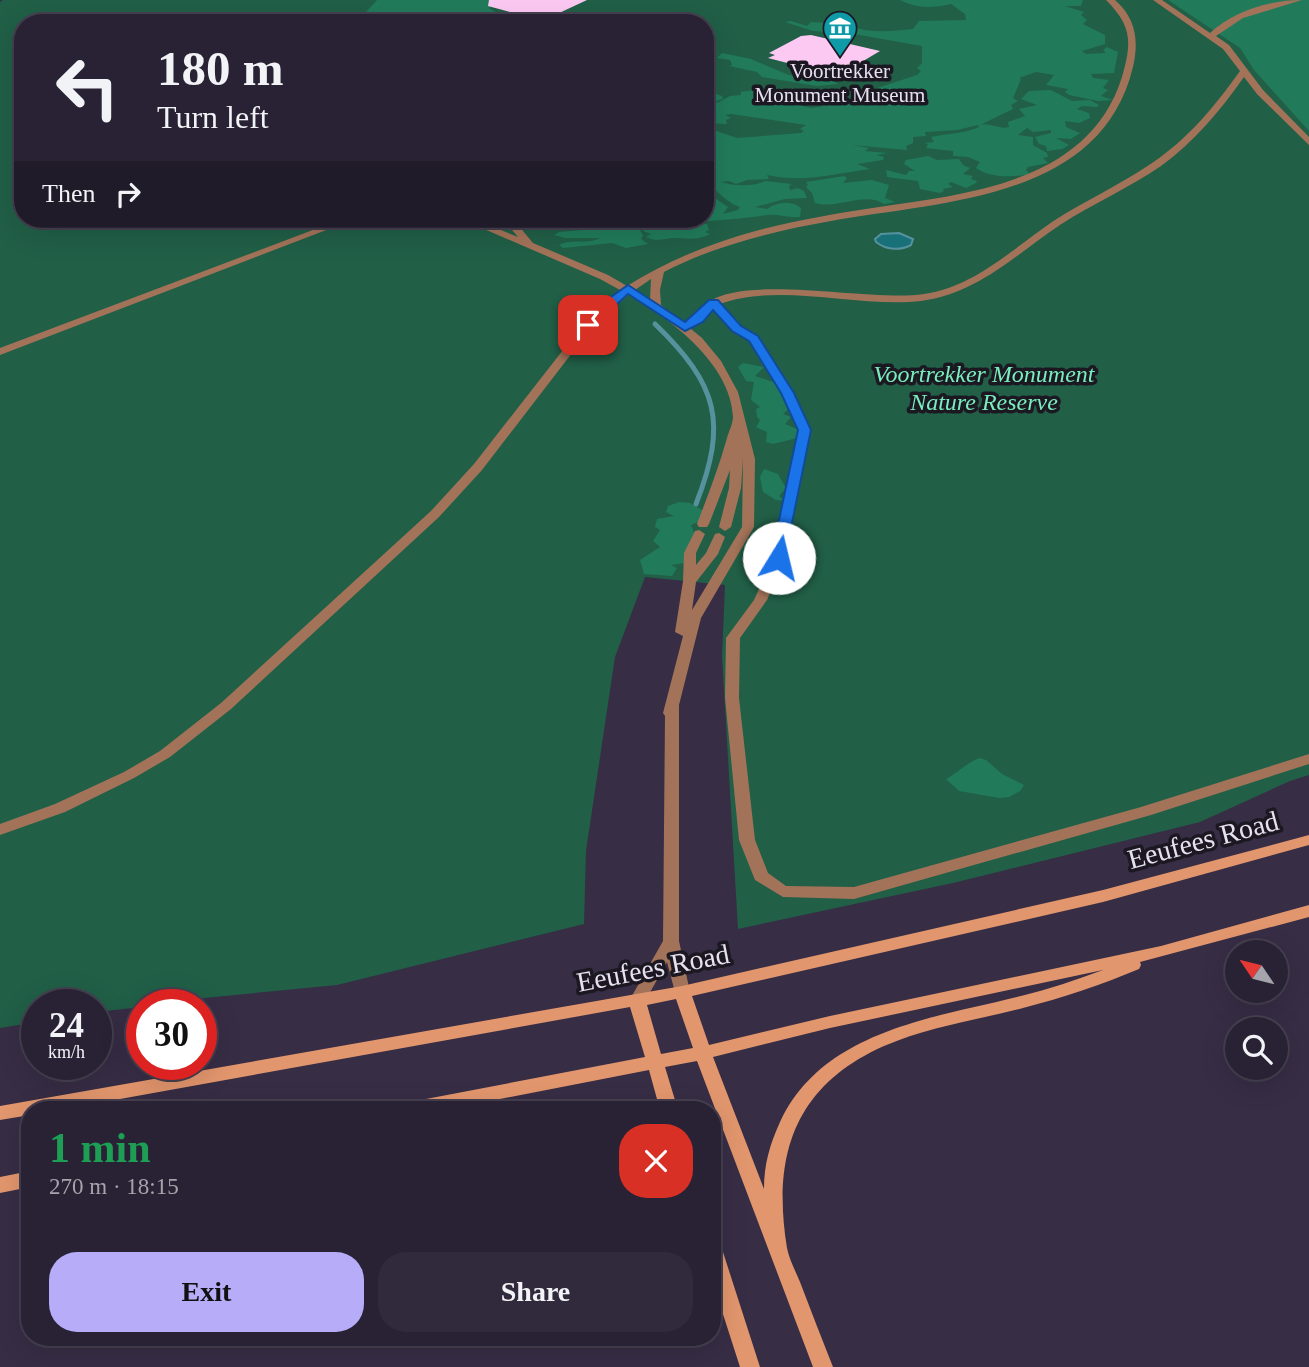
<!DOCTYPE html>
<meta charset="utf-8">
<style>
body{margin:0;font-family:Georgia,serif;background:#312a3c;color:#f1f3f6;height:100vh;display:flex;flex-direction:column;font-size:26px;white-space:nowrap}
*{box-sizing:border-box;margin:0}
p{font-size:23px;color:#a5a4ac}
.icon{flex:none;width:38px;height:38px;fill:none;stroke:currentColor;stroke-width:2;stroke-linecap:round;stroke-linejoin:round}
.map{position:relative;flex:1;overflow:hidden}
.side{position:absolute;left:21px;top:1101px;width:700px;height:245px;display:flex;flex-direction:column;background:#292234;border-radius:28px;box-shadow:0 7px 28px #0002,0 0 0 2px #453f4f}
.side>*{flex:none}
.hud{position:absolute;left:14px;top:14px;width:700px;height:214px;border-radius:28px;box-shadow:0 7px 28px #0002,0 0 0 2px #453f4f;background:#292234;color:#f1f3f6;overflow:hidden}
.needle{width:46px;rotate:305deg}
.controls{position:absolute;left:1225px;top:940px;display:grid;gap:14px}
.controls a{display:grid;place-items:center;width:63px;height:63px;border-radius:50%;background:#292234;box-shadow:0 7px 28px #0002,0 0 0 2px #453f4f;font-size:35px}
.speed{position:absolute;left:21px;top:989px;display:flex;gap:14px;font-size:35px;font-weight:700;text-align:center}
.speed>*{display:grid;place-content:center;width:91px;height:91px;border-radius:50%;background:#292234;box-shadow:0 7px 28px #0002,0 0 0 2px #453f4f;line-height:1}
.speed small{font-size:18px;font-weight:400}
.speed .limit{border:10px solid #d22;background:#fff;color:#111}
.pin{position:absolute;display:grid;place-items:center;width:60px;height:60px;color:#fff;margin:-30px;border-radius:14px;box-shadow:0 4px 10px #0006}
.me{position:absolute;width:77px;margin:-38px;rotate:9deg;stroke-linejoin:round;filter:drop-shadow(0 0 5px #0008)}
.turn{display:flex;align-items:center;gap:24px;height:147px;padding:0 28px;font-size:32px}
.turn .icon{width:91px;height:91px;stroke-width:2.5}
.turn b{display:block;font-size:49px;line-height:60px}
.then{display:flex;align-items:center;height:66px;padding:0 28px;background:#0003;gap:14px;font-size:26px}
.round{display:grid;place-items:center;flex:none;width:74px;height:74px;border-radius:28px;background:#312a3c}
.headline{display:flex;align-items:center;justify-content:space-between;height:119px;padding:0 28px}
h1{font-size:42px;font-weight:700;line-height:52px;color:#1e9e55}
.primary-button{display:flex;gap:14px;margin-top:auto;padding:14px 28px}
.primary-button a{flex:1;height:80px;border-radius:28px;background:#b6acf8;color:#111;font-size:28px;font-weight:700;line-height:80px;text-align:center}
.primary-button a+a{background:#312a3c;color:#f1f3f6}
.map>svg:first-child{display:block}
.green{fill:#215f47;fill-rule:evenodd}
.forest{fill:#217b5b}
.water{fill:#187079;stroke:#56929d;stroke-width:2}
.lines{fill:none;stroke-linecap:round;stroke-linejoin:round}
.stream{stroke:#56929d;stroke-width:5}
.building{fill:#fcc9f3}
.minor{fill:#a37359;fill-rule:evenodd}
.secondary{fill:#e2966d;fill-rule:evenodd}
.route{fill:#1a73e8;stroke:#114b97;stroke-width:2}
.labels{text-anchor:middle;dominant-baseline:central;stroke-width:7;stroke-linejoin:round;paint-order:stroke}
.far-poi-label{font-size:21px;fill:#e6e0f0;stroke:#1c1822}
.park-label{font-size:24px;font-style:italic;fill:#78edbd;stroke:#1c1822}
.near-street-label{font-size:28px;fill:#e6e0f0;stroke:#1c1822}
</style>
<div class="map">
<svg width="1309" height="1367" viewBox="0 0 1309 1367">
<rect width="100%" height="100%" fill="#372d45"/>
<path class="green" d="M3 0H1309V775L1290 781 1200 822 953 883 738 929 722 656 725 585 645 577 615 657 586 851 584 924 337 985 142 1004V1007L96 1012V1004H37V1022L0 1028V2ZM23 23H705V219H23Z"/>
<path class="forest" d="M377 0H493L495 5 489 8 511 21C530 16 529 13 550 23L338 22 366 12Z
M900 0H1083L1081 6H1065L1084 12 1081 15 1087 20 1083 24 1105 35V44L1082 51 1086 54 1106 53 1103 50 1107 47 1118 52 1114 73 1091 74 1093 78 1109 80 1103 88 1108 90 1101 96 1113 100 1098 101 1069 95 1065 92 1068 89 1046 85 1054 75 1036 72 1019 78 1021 79 1013 98 1018 101 1011 105 1013 109 980 125C990 122 999 130 1009 127L1008 122 1025 116 1019 109 1037 105 1021 99 1029 91 1051 90 1072 101 1090 100 1099 105 1097 107 1082 106 1077 109 1089 113 1090 118 1079 123 1065 121 1066 127 1080 133 1071 139 1056 138 1069 145 1062 149 1047 151 1046 146 1039 144 1035 137 1051 133V130L1033 132 1027 128 1018 135 1033 137V145L1047 153 1048 157 1043 158 1048 163 1028 167 1026 170 1029 173 1026 175C1009 177 990 178 976 168L980 162 968 157 953 156V151L926 148 928 144 924 143 934 142 931 137C949 133 963 134 979 127L978 125 957 130 925 132 926 136 913 137V143L906 146 907 150 852 145 869 148 865 151 888 153 876 155 884 157 883 160 857 164 870 169C831 174 806 183 767 175L769 179 747 180 736 184 729 181 721 182C733 186 753 187 765 181L792 184 789 186 790 190 798 188 804 191 807 198 785 199 755 207 767 209C777 202 791 200 801 208L800 217C788 218 778 214 767 215 736 219 706 222 674 222V219H705V189L715 193 712 196 728 207 723 214 738 210 740 207C732 205 718 194 713 186L715 183 705 181V139H713L705 137V127L737 138 801 133 804 131 800 129 806 125 731 114 725 115 731 118 726 120 727 124 705 123V115L717 114 712 112 715 110 705 109V90L722 96 723 99 716 101 717 103 730 96 741 95V92C763 90 785 82 804 99L793 104 812 108 849 102H877L881 99 875 96 859 94 917 75 921 71 917 68 922 63V46L848 33 813 31 785 22 791 21 807 26 811 22C821 23 833 22 841 29L851 26C871 34 891 31 913 29L919 21 966 20 965 14 951 4C931 8 919 9 900 0Z
M1168 0H1309V131L1254 70 1240 48Z
M722 53 751 59 789 75 833 80 838 84 817 86 762 77 757 72 729 66 732 65 730 60 717 58Z
M928 156 937 160 959 159 963 165 970 168 963 174 973 176 971 179 977 181 976 183 966 188 951 182 948 184 953 187 943 189 944 191 940 193 920 189 918 181 887 177 886 170 906 175 909 171H915L904 164 906 160Z
M844 176 847 178 843 183 872 180 889 185 885 198 895 202 884 204C865 191 836 210 815 203L812 193 806 187 808 185 806 182Z
M667 223 707 224 709 230 705 232 710 234C697 241 688 238 673 238 662 239 657 242 646 237L651 234 643 231 645 227Z
M630 226 638 227 643 235 641 239 648 244 626 248 612 243 563 248 559 245C572 238 587 245 600 238H565L554 235 559 232Z
M743 363 764 367 755 376 779 384 780 393 790 408 783 414 791 417 785 424 797 429 801 437 773 444 766 442 767 432 756 427 760 420 757 417 756 409 760 407 751 400 754 382 746 381 738 367Z
M764 469 778 474 786 488 779 496 785 501 776 500 763 492 760 477Z
M679 502 690 503 704 511 701 521 691 525 695 535 685 563 671 565 677 568 672 576 644 574 640 560 660 547 653 541 660 530 655 527 657 519 674 516 666 512 668 506Z
M980 758 986 760 1002 774 1024 785 1020 791 1009 797 999 798 959 791 946 779C959 772 966 763 980 758Z"/>
<path class="water" d="M899 233 913 239 911 245C900 251 886 250 876 242L875 239 881 234Z"/>
<g class="lines">
<path class="stream" d="M655 324C718 385 728 422 696 504"/>
</g>
<path class="building" d="M489 0H587L542 21 488 6Z
M811 35 880 51 838 76 768 58 775 55 769 53 801 36Z"/>
<g class="lines">
<path class="minor" d="M1106 0H1115C1136 18 1139 41 1133 67 1101 201 940 201 831 221 774 231 716 245 664 272L660 290 661 305 684 324C693 317 699 308 708 302 750 274 870 302 924 294 974 287 1011 250 1052 222 1084 201 1120 185 1152 163 1188 139 1215 106 1240 71L1223 49 1153 0H1162L1210 33C1234 11 1270 0 1302 0L1243 18 1216 36 1229 45 1263 90 1309 137V145L1257 94 1244 77C1220 111 1194 142 1161 166 1129 188 1092 204 1060 225 1015 255 977 294 921 301 859 308 779 282 720 304L741 327 758 337 793 393 811 430 785 558 767 600 740 638 739 698 755 840 768 873 786 886 854 887 1141 807 1309 754V764L1151 815 854 899 783 897 755 880 739 840 725 698 726 638 754 600 773 558 799 430 781 393 750 341 733 331 712 309 691 329 702 338 721 361 738 392 755 459 754 527 701 618 679 705V941L690 992 688 996 682 998 676 996 667 962 643 1005 637 1007 631 1005 629 1001 663 941 665 716 663 713 683 636 675 632 683 581 684 553 695 531 699 530 705 534 696 553V565L706 553 715 534 719 533 725 537 718 554 696 582 692 610 742 527 743 459 741 488 731 527 725 531 719 527 729 488 730 470 709 524 707 527H699L697 524C708 495 719 467 727 438 729 431 733 423 733 417 731 364 670 318 628 295L592 327 482 470 439 517 231 709 170 757 134 778 65 812 0 835V824L55 804 124 772 160 751 221 703 431 511 474 464 584 323 620 290 600 279 461 219H474L518 237 503 219H513L533 243 608 275 627 286C668 260 712 243 759 230 798 220 839 213 879 207 971 193 1089 182 1122 77 1132 42 1132 26 1106 0ZM651 279 650 299 634 290H635Z
M342 219H355L0 355V348Z"/>
<path class="secondary" d="M1309 835V845L1103 902 692 996 709 1045 830 1016 1161 946 1309 905V917L1140 962 1141 965 1139 969C1101 985 1062 998 1023 1008 977 1020 928 1027 884 1046 794 1086 772 1156 787 1248 789 1259 796 1272 800 1282 811 1311 822 1339 833 1367H813L697 1061 665 1067 678 1110H660L649 1070 444 1110H396L399 1105 405 1103 645 1057 630 1007 59 1110H30V1115L0 1120V1106L682 986 1103 890ZM1103 970C1076 980 1049 989 1021 996 934 1018 823 1030 780 1122 770 1144 764 1164 764 1189L713 1057 830 1028ZM676 999 693 1048 661 1054 647 1005Z
M30 1171V1187L0 1193V1177Z
M712 1241 719 1243 722 1249 760 1367H740L712 1280Z"/>
</g>
<path class="route" d="M628 285 685 322 709 300H718L741 326 758 336 794 393 811 430 784 562 779 563 771 558 798 430 781 393 749 341 732 331 713 310 703 322 685 331 628 294 592 327H583L582 325 598 306Z"/>
<defs>
<g id="museum-pin" transform="scale(1.75)"><path d="M0 17L-7.5 6A9.5 9.5 0 1 1 7.5 6Z" fill="#0f9aa8" stroke="#1c1822"/><path d="M0-6L6-3V-2H-6V-3ZM-5-1h2V3h-2ZM-1-1h2V3h-2ZM3-1h2V3H3ZM-6 4H6V6H-6Z" fill="#fff"/></g>
</defs>
<g fill-rule="evenodd">
<use href="#museum-pin" x="840" y="28"/>
</g>
<g class="labels">
<g class="far-poi-label">
<text x="840" y="71">Voortrekker<tspan x="840" dy="24">Monument Museum</tspan></text>
</g>
<g class="park-label">
<text x="984" y="374">Voortrekker Monument<tspan x="984" dy="28">Nature Reserve</tspan></text>
</g>
<g class="near-street-label">
<text transform="translate(1203 840) rotate(-15)">Eeufees Road</text>
<text transform="translate(653 968) rotate(-11)">Eeufees Road</text>
</g>
</g>
</svg>
<div class="controls">
<a><svg class="needle" viewBox="-14 -14 28 28"><path d="M0-13l5 13h-10z" fill="#e53935"/><path d="M0 13l5-13h-10z" fill="#a5a4ac"/></svg></a>
<a><svg class="icon" aria-label="search" viewBox="0 0 24 24"><circle cx="10" cy="10" r="6"/><path d="M15 15l6 6"/></svg></a>
</div>
<div class="speed"><div>24<small>km/h</small></div><div class="limit">30</div></div>
<div class="pin" style="left:588px;top:325px;background:#d93025"><svg class="icon" aria-label="arrive" viewBox="0 0 24 24"><path d="M6 21V4h12l-3 4 3 4H6"/></svg></div>
<svg class="me" style="left:779px;top:558px" viewBox="-20 -20 40 40"><circle r="19" fill="#fff"/><path d="M0-13L10 11 0 6-10 11z" fill="#1a73e8"/></svg>
<div class="hud">
<div class="turn"><svg class="icon" aria-label="left" viewBox="0 0 24 24"><path d="M17 20v-9H6M10 6l-5 5 5 5"/></svg><div><b>180 m</b>Turn left</div></div>
<div class="then">Then<svg class="icon" aria-label="right" viewBox="0 0 24 24"><path d="M7 20v-9h11M14 6l5 5-5 5"/></svg></div>
</div>
<section class="side">
<div class="headline"><div><h1>1 min</h1><p>270 m · 18:15</p></div><a class="round" style="background:#d93025;color:#fff"><svg class="icon" aria-label="close" viewBox="0 0 24 24"><path d="M6 6l12 12M18 6L6 18"/></svg></a></div>
<div class="primary-button"><a>Exit</a><a>Share</a></div>
</section>
</div>
